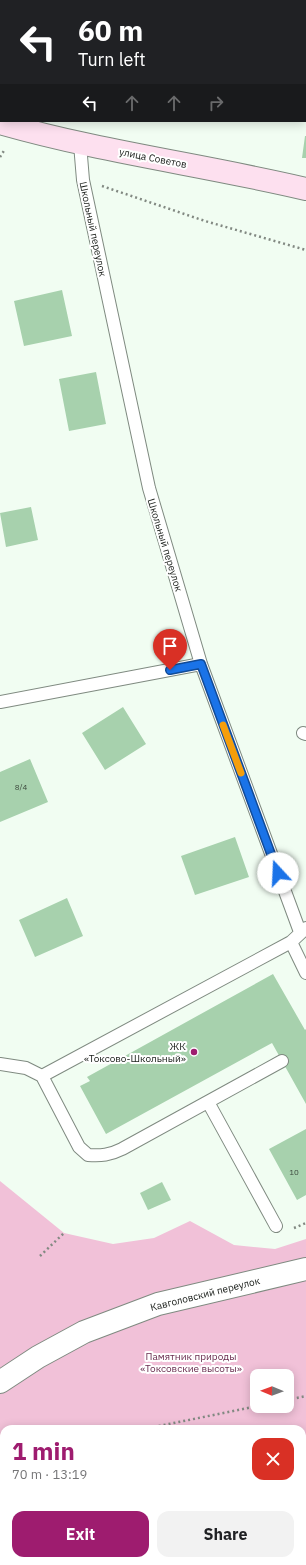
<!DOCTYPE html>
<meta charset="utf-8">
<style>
body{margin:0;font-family:"IBM Plex Sans",sans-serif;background:#f2f2f2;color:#202124;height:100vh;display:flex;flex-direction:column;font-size:15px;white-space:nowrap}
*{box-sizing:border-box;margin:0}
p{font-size:13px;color:#757577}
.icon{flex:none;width:22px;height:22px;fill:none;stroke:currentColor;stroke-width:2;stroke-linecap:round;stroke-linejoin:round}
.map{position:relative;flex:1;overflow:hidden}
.side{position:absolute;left:0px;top:1425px;width:306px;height:140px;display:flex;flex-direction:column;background:#fff;border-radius:12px 12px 0 0;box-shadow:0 2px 10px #0003}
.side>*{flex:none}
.guide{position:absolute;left:0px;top:0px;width:306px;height:122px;box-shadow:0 2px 10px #0003;background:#202124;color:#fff;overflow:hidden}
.needle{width:26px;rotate:271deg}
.fabs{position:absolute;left:250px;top:1369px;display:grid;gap:8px}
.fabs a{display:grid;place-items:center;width:44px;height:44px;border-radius:8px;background:#fff;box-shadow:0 2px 10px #0003;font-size:20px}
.pin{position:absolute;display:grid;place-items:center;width:34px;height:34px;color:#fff;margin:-41px -17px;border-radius:50% 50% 50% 0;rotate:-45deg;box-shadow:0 0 4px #0007}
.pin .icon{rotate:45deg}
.me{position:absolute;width:44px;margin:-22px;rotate:340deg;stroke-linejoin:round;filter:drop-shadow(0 0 3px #0008)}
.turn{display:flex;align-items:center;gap:14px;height:84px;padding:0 12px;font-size:18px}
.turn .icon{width:52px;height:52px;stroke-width:2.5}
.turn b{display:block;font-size:28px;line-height:34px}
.lanes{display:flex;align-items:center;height:38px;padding:0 12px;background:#0003;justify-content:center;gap:20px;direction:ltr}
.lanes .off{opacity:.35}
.round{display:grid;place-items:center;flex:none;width:42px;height:42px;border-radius:12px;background:#f2f2f2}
.head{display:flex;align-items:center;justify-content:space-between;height:68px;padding:0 12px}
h1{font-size:24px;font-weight:700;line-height:30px;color:#9e1c6f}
.button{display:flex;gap:8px;margin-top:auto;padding:8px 12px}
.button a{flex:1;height:46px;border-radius:12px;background:#9e1c6f;color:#fff;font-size:16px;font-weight:700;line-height:46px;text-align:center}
.button a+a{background:#f2f2f2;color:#202124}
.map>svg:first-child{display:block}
.green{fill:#f1c1d8;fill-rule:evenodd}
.building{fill:#a7d1ad}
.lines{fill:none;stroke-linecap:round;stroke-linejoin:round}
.lane-casing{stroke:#7f8a80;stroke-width:14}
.street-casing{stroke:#7f8a80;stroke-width:24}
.secondary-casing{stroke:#7f8a80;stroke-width:24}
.path{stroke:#828982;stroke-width:2.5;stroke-dasharray:2 3;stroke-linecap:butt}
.lane{stroke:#fff;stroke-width:12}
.street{stroke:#fff;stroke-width:22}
.secondary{stroke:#fde0ef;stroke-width:22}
.route-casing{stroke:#114b97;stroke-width:10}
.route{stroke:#1a73e8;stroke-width:7}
.slow{stroke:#f59e0b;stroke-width:7}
.poi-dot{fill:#9e1c6f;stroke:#fff;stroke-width:1.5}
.labels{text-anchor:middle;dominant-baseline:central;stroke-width:4;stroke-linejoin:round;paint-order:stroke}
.number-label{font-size:8px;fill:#3c493d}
.street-label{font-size:10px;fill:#181c18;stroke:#fff}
.poi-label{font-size:10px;fill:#181c18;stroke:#fff;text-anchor:end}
.park-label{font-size:10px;fill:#692d4f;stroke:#fff}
</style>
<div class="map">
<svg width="306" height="1565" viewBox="0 0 306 1565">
<rect width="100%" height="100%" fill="#f1fdf2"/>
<path class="green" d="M0 1181 64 1233 113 1244 154 1238 190 1221 234 1245 275 1249 306 1239V1565H0ZM257 1376H287V1406H257ZM4 1429H302V1561H4Z"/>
<path class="building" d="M305 136H306V158H302Z
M62 290 72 336 24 346 14 301Z
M96 372 106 424 69 431 59 379Z
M31 507 38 540 6 547 0 513Z
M123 707 146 744 105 770 82 733Z
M30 759 48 802 0 822V772Z
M235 837 249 877 195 895 181 856Z
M67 898 83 936 35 957 19 920Z
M273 974 305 1030 306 1029V1104L272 1043 106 1134 80 1086 90 1081 87 1077Z
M306 1129V1195L297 1200 269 1149Z
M162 1182 171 1200 148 1210 140 1193Z
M302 1467 306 1477V1488L302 1489Z"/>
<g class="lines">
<g class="lane-casing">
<path id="lane" d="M59 1V0
M80 144 83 180 149 488 201 664 300 932
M0 702 201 664
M303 733 306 734
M291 942 306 973
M0 1064 26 1068 42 1076 291 942 306 928
M42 1076 79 1147 88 1155C101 1156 110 1155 122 1149L282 1061
M208 1102 276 1226"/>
</g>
<g class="street-casing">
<path id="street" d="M0 1382 38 1357 84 1332 158 1304 306 1269"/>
</g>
<g class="secondary-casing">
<path id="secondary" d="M0 123C101 152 204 165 306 189"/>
</g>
<path class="path" d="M0 157 5 149
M102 186 205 221 306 250
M294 1228 306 1223
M40 1256 64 1233
M287 1400 306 1396
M144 1429 258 1406
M0 1465 4 1464"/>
<use href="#lane" class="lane"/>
<use href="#street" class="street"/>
<use href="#secondary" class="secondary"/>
</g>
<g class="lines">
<g class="route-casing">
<path id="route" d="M170 670 201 664 278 873"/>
</g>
<use href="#route" class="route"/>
<path class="slow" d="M223 725 241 773"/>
</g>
<circle class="poi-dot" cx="194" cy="1052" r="4"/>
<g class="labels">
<g class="number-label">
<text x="21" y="787">8/4</text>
<text x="294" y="1172">10</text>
</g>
<g class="street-label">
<text transform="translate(153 158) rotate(11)">улица Советов</text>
<text transform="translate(93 229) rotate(78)">Школьный переулок</text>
<text transform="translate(165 545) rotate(73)">Школьный переулок</text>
<text transform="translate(205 1294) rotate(-14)">Кавголовский переулок</text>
</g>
<g class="poi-label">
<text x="186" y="1046">ЖК<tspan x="186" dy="12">«Токсово-Школьный»</tspan></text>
</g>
<g class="park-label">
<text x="191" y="1356">Памятник природы<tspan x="191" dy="12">«Токсовские высоты»</tspan></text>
</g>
</g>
</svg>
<div class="fabs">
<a><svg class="needle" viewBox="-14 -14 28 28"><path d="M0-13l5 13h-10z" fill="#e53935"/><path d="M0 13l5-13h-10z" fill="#757577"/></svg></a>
</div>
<div class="pin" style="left:170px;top:670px;background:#d93025"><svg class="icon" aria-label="arrive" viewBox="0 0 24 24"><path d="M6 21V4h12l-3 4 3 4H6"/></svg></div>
<svg class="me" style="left:278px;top:873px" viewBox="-20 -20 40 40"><circle r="19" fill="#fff"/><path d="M0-13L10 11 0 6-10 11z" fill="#1a73e8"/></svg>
<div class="guide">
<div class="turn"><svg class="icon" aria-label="left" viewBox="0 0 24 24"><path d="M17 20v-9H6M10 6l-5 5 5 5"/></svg><div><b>60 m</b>Turn left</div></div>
<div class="lanes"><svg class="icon" aria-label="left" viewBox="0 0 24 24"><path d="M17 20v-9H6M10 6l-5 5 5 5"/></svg><svg class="icon off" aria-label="ahead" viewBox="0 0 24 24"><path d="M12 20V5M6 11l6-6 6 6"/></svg><svg class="icon off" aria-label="ahead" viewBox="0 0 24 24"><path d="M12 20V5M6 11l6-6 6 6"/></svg><svg class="icon off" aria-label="right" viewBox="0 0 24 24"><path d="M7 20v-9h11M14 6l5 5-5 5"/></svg></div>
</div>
<section class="side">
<div class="head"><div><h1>1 min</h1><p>70 m · 13:19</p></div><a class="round" style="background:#d93025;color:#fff"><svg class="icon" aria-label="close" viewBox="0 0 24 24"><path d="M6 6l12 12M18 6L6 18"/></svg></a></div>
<div class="button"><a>Exit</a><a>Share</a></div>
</section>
</div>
